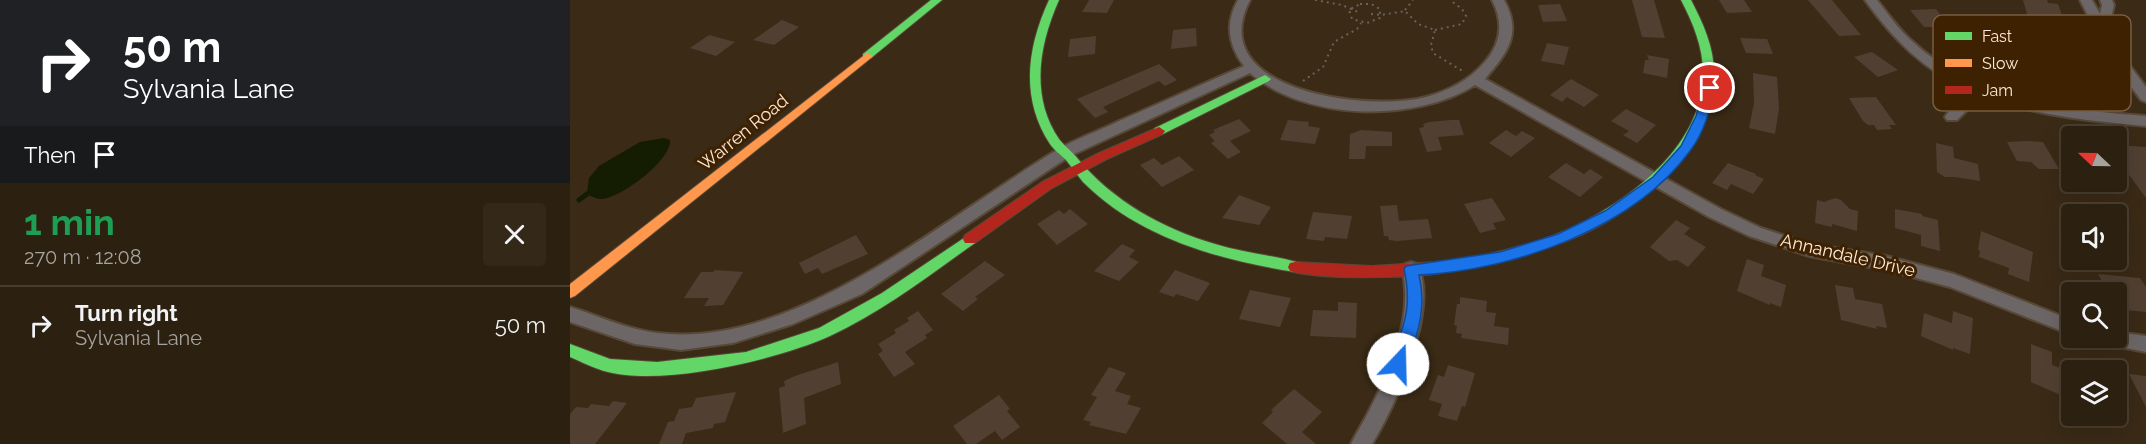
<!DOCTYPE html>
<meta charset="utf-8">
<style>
body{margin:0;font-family:Raleway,sans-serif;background:#342819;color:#f1f3f6;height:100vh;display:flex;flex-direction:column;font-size:22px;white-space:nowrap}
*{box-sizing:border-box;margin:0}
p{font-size:20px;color:#a6a39f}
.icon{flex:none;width:33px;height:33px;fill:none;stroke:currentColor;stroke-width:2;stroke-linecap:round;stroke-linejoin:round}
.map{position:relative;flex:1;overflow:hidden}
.sheet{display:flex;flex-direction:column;background:#2c2010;width:570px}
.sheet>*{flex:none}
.top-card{background:#202124;color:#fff;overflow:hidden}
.needle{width:39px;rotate:292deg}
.tools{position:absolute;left:1491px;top:126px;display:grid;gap:12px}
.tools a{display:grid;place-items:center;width:66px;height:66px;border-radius:6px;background:#2c2010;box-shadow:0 6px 24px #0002,0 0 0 2px #483e30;font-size:30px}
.pin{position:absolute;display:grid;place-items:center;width:51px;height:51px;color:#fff;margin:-26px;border:3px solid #fff;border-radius:50%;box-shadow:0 2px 6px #0007}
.me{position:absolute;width:66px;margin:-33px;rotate:21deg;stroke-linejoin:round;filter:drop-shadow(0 0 4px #0008)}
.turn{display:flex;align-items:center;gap:21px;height:126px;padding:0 24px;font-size:27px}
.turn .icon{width:78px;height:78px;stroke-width:2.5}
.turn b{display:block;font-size:42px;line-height:51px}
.then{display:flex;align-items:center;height:57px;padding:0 24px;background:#0003;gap:12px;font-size:22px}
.round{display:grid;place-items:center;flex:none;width:63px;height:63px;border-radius:6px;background:#342819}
.headline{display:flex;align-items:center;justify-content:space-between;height:102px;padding:0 24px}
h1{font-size:36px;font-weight:700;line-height:45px;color:#1e9e55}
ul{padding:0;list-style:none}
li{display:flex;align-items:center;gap:18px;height:78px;padding:0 24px;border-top:2px solid #483e30}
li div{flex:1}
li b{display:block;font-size:22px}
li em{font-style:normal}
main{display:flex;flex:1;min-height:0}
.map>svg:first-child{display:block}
.water{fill:#141c02}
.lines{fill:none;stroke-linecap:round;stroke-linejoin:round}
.stream-far1{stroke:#141c02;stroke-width:4}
.stream{stroke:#141c02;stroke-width:5}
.building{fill:#514032}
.street-casing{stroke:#574837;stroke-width:4}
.fast-casing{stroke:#574837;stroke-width:2}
.slow-casing{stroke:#574837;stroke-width:2}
.jam-casing{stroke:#574837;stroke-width:2}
.path{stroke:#6a625d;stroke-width:2;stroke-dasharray:2 4;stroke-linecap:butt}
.street{fill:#6d6666;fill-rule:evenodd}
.fast{fill:#63d668;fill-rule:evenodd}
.slow{fill:#ff974d;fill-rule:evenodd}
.jam{fill:#b3261e;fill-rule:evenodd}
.route{fill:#1a73e8;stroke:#114b97;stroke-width:1.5}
.labels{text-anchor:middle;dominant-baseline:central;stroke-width:6;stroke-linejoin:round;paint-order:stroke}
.street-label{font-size:18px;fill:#fce8d6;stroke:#3e2100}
.key{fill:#3e2100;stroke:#775d40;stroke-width:1.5}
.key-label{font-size:16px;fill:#fce8d6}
</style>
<main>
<section class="sheet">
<div class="top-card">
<div class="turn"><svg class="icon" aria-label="right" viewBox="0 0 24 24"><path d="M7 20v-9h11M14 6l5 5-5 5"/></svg><div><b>50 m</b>Sylvania Lane</div></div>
<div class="then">Then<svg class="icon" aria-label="arrive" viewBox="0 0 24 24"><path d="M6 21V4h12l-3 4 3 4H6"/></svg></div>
</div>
<div class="headline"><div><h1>1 min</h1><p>270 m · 12:08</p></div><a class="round"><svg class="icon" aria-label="close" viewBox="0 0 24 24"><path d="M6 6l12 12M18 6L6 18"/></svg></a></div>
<ul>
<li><svg class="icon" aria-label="right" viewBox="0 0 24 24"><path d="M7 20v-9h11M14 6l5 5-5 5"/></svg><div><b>Turn right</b><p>Sylvania Lane</p></div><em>50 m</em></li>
</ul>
</section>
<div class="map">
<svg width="1576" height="444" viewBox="0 0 1576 444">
<rect width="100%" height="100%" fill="#3a2a16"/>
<path class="water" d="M94 138 100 140C102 160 50 199 31 199 26 199 21 196 17 194L19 178 29 166 70 142Z"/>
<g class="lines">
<path class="stream-far1" d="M15 196 17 194"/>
<path class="stream" d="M9 200 17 194"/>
</g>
<path class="building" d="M519 0H544L537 13 512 12Z
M1062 0H1084L1095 38 1072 37Z
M1149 0H1174L1182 12 1157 13Z
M1238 0H1262L1291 35 1269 36Z
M1453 0H1477L1478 3 1488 4 1501 41 1465 35 1461 28Z
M990 4 997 21 973 22 968 5Z
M1366 9 1380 27H1354L1340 10Z
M212 20 229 27 204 45 183 40Z
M626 28 627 46 601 49 603 30Z
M139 35 165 42 146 56 120 48Z
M526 36 525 54 498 57 500 39Z
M1170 38 1197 39 1203 54 1176 53Z
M977 43 999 47 994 65 971 61Z
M1302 52 1328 70 1308 77 1284 57Z
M1077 55 1099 59 1097 78 1073 73 1075 60H1079Z
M589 64 607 80 595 86 589 81 533 107 538 112 525 118 507 99Z
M1183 73 1207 77 1209 108 1205 134 1179 128 1184 103Z
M1001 79 1029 95 1014 107 997 97 992 102 980 95Z
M1306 97 1326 125H1319L1322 129 1307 130 1304 125H1298L1293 121 1279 98Z
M1056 109 1086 125 1067 143 1053 135 1059 131 1041 121Z
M669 119 681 131 660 141 671 152 658 159 641 143 645 141 639 135 645 132 643 130Z
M718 120 739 122 738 126 750 128 745 144 710 140Z
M881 120H889L894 135 868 137 872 150 857 152 849 128 854 127 853 124 859 122Z
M791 130 822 132V146H796L795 159H779L780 134Z
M936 130 946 136 952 131 965 138 941 157 919 143Z
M1457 141 1473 142 1489 169H1469L1461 162 1447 161 1437 142Z
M1366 143 1383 147 1384 158 1408 164 1410 181 1385 177H1375L1367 172Z
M1546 145 1576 147V198L1546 157Z
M609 156 624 170 592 187 570 165 584 158 592 165Z
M996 163 1014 174 1020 169 1033 177 1010 197 978 177Z
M1158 163 1186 174 1185 175 1194 179 1183 194 1161 184 1157 190 1142 183Z
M669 195 701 207 689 225 652 218Z
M922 198 936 220 923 223 926 229 910 233 894 204Z
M1265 198 1271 200 1280 209 1288 211 1287 231 1262 224V227L1245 223 1247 200 1254 202Z
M827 205 829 221 858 219 862 238 827 241 819 240 818 236H814L810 206Z
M500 209 518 224 487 245 467 224 489 210 494 214Z
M1325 209 1352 214V216L1368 220 1370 251 1351 246V235L1325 228Z
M743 212 782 216 777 239 755 237 754 241 736 239Z
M1106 220 1120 228 1114 234 1136 247 1118 267 1107 260 1099 261 1080 247Z
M1411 231 1463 252 1459 282 1438 274 1439 268 1409 257 1410 251 1408 250Z
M286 235 298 254 252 274 248 268 235 274 229 263Z
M552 244 565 250 559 257 569 262 549 281 524 271Z
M1177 259 1194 265 1191 276 1216 285 1211 307 1200 303V305L1167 291Z
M415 261 435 275 405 297 408 299 393 311 371 294Z
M145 270 173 272 153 305 134 306 139 298H114L131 272H143Z
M605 270 640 283 628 301 606 294 604 297 589 292Z
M1528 274 1570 278 1576 287V312L1546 309V292H1538Z
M1265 285 1283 288 1285 299 1312 304 1317 328 1306 326 1307 329 1271 320Z
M680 290 721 298 710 327 669 319Z
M890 297 917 301 916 312 926 313 924 326 939 328 938 345 891 338 892 334 886 333 887 326 884 325 887 304H890Z
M768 302 787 303 786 338 740 336 743 310 768 311Z
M348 311 363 330 355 335 357 338 335 352 345 364 324 377 308 354 313 351 308 344 326 333 324 330 339 321 337 318Z
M1383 311 1403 318 1400 354 1383 348V350L1351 336 1354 313 1382 323Z
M1461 344 1482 352V365L1502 372V400L1461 382Z
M268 362 271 384 234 398 236 424 213 433 209 388 215 386 214 381 225 376Z
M878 365 905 373 895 407 892 406 887 421 868 416 872 404 859 400 868 375 874 377Z
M539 367 556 373 545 391 561 396 557 404 571 408 556 434 519 425 521 422 513 420 527 397 521 395Z
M1559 374 1576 376V407Z
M724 389 752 412 732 432 746 444H717L692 423 703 412 701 410Z
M166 392 155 422 144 424 143 428 116 433 112 444H89L98 422 104 421 109 409 122 407 126 398Z
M429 395 440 409 437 411 450 427 432 440 425 431 406 444H397L383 426Z
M43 401 57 403 25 444H0V414L6 407 18 408 21 404 39 406Z"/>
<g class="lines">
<g class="street-casing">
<path id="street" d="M668 0H680C632 92 800 112 856 97 878 91 899 80 914 63 931 44 934 23 922 0H934C953 34 937 53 915 79L1151 209 1191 228 1240 244 1316 256 1384 274 1502 320V335L1380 287 1316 270 1239 256 1179 236 1139 217 905 85C845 123 735 121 680 73L500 156 292 294 223 324 163 343 111 350 65 344 0 322V307C29 316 56 329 87 333 225 350 375 217 487 150 507 138 529 131 549 121 591 103 632 84 674 66 658 45 655 23 668 0Z
M1295 0H1307C1319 15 1329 30 1343 42 1406 100 1495 110 1576 116V126C1521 121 1464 116 1412 95L1387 120H1377L1375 117 1377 114 1400 90C1355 72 1323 39 1295 0Z
M1510 0H1522L1530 14 1532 5 1530 0H1542L1544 5 1538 30 1551 54 1576 87V102L1571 100 1538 55Z
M841 262 847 264C870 306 826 406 802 444H781C786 433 793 423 799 411 820 370 844 316 832 269L835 264Z
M1546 332 1576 336V352L1530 343 1528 338H1546Z"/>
</g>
<g class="fast-casing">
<path id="fast" d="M361 0H372L301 58H293V54Z
M479 0H489C469 45 460 96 489 139 494 146 503 152 508 159 543 201 593 229 645 244 673 253 703 255 730 263L732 267 730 271 725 272C649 260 569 238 513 182 507 175 502 167 496 160 491 155 484 150 480 144 450 98 457 48 479 0Z
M1111 0H1121C1133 23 1144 47 1144 73 1146 144 1070 209 1011 235 969 253 925 264 879 271L874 270 872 266 874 262C885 259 898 258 910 256 931 252 951 246 971 240 1039 217 1134 154 1133 73 1133 47 1123 23 1111 0Z
M695 75 701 79 699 81 593 134H585L583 131 585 128Z
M400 234 405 235 407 239 405 243C358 276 312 312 260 336 207 360 94 386 38 372 25 369 12 362 0 357V344L40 359 87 362 176 352 249 328 312 293Z"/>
</g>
<g class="slow-casing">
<path id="slow" d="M297 53 303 56 301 58 5 296 0 298V284Z"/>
</g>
<g class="jam-casing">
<path id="jam" d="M589 127 595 131 593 134 537 159 482 188 405 243H395L393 239 395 235 472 182 529 153Z
M879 261 884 262 886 266 884 270C855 279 749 280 720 271L718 267 720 263 725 262 802 266Z"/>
</g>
<path class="path" d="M745 0 772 5 788 12
M790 4H801L810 9V18L797 23 782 19 779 10Z
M835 10 843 0
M801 14 811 15 835 11 848 24 865 30 861 45 863 53 894 72
M865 30 892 24 896 16 892 9 880 0
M733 81 753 67 764 42 787 29 791 23"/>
<use href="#street" class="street"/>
<use href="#fast" class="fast"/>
<use href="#slow" class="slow"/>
<use href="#jam" class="jam"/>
</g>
<path class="route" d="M1140 85 1145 88C1140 110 1134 133 1120 151 1064 228 942 271 849 275 857 307 848 339 833 369L828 371 822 369 820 364C833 327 843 309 834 269L836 266 930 252 988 234 1035 211 1083 177 1111 146 1126 116 1134 88Z"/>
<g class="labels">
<g class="street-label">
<text transform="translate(173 132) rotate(-39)">Warren Road</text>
<text transform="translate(1278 255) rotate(13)">Annandale Drive</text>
</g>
</g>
<rect x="1363" y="15" width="198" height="96" rx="9" class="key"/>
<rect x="1375" y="32" width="27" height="8" fill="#63d668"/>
<rect x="1375" y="59" width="27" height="8" fill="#ff974d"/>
<rect x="1375" y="86" width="27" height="8" fill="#b3261e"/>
<g class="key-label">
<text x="1412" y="42">Fast</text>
<text x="1412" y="69">Slow</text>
<text x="1412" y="96">Jam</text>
</g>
</svg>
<div class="tools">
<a><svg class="needle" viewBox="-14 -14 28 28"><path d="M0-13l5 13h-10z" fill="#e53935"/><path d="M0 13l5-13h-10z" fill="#a6a39f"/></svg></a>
<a><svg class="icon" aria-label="sound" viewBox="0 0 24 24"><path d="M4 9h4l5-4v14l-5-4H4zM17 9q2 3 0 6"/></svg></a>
<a><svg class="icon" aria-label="search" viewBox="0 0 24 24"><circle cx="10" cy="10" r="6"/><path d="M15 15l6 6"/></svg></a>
<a><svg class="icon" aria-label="layers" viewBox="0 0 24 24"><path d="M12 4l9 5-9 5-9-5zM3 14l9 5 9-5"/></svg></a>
</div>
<div class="pin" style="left:1140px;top:88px;background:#d93025"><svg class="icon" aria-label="arrive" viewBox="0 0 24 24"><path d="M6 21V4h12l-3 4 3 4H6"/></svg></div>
<svg class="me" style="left:828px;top:364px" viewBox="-20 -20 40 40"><circle r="19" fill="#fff"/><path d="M0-13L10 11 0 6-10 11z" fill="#1a73e8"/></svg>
</div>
</main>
